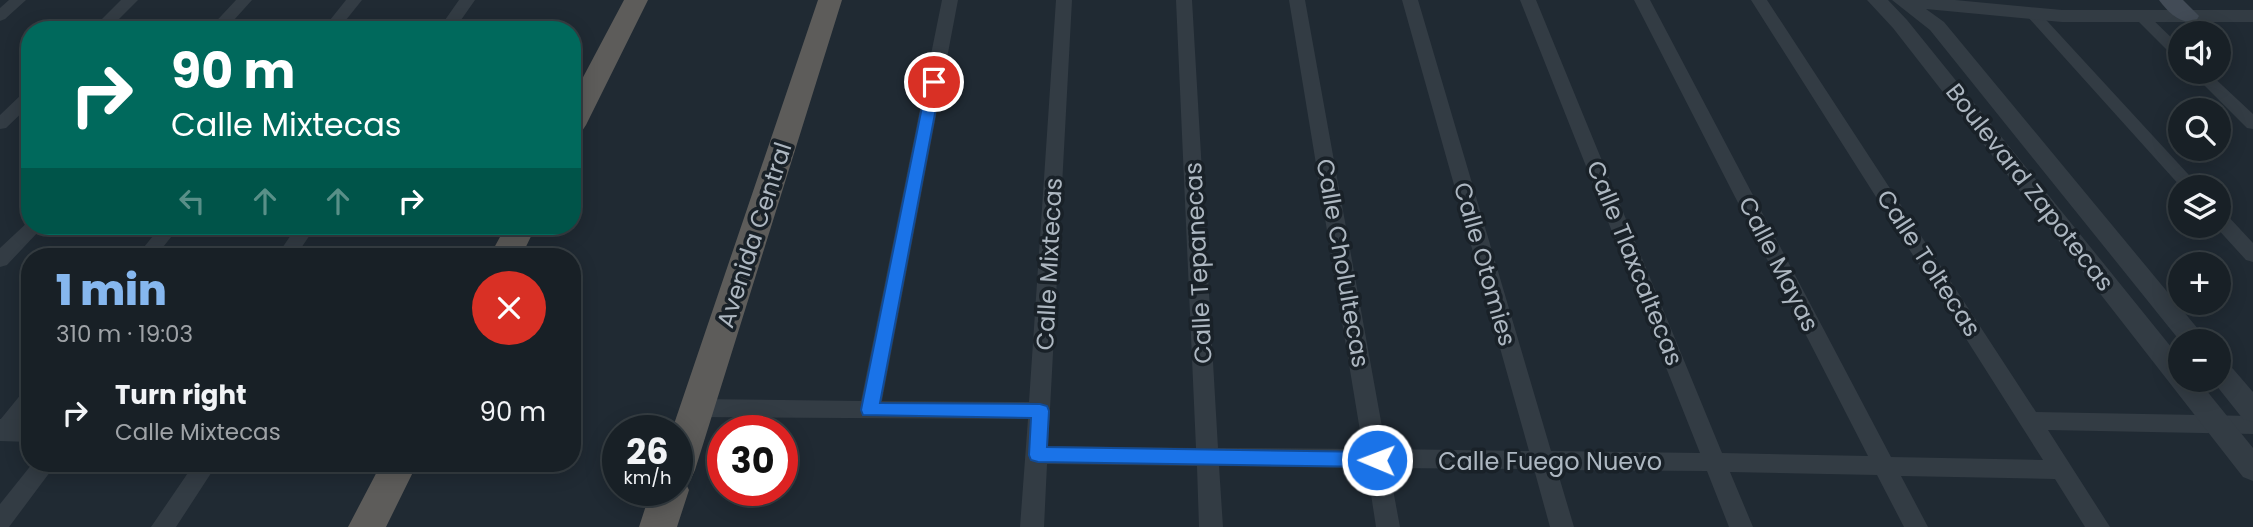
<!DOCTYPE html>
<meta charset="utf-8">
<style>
body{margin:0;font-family:Poppins,sans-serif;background:#21282e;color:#f1f3f6;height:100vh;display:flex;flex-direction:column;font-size:26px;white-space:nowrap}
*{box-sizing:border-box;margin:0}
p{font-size:23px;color:#9fa3a7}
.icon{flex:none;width:38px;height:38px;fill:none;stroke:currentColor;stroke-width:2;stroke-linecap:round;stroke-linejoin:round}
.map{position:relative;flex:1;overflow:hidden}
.side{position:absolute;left:21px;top:248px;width:560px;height:224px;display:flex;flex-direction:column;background:#182026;border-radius:28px;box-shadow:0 4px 18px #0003,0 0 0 2px #363e43}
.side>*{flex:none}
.top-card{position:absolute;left:21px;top:21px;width:560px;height:214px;border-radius:28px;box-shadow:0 4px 18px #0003,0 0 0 2px #363e43;background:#00695c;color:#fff;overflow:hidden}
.tools{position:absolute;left:2168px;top:21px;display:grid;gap:14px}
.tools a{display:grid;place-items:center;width:63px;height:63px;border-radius:50%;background:#182026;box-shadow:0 4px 18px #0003,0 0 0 2px #363e43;font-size:35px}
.speed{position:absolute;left:602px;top:415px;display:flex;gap:14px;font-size:35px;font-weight:700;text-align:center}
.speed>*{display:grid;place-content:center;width:91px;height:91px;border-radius:50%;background:#182026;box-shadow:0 4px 18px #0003,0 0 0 2px #363e43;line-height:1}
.speed small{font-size:18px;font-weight:400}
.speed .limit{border:10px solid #d22;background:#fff;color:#111}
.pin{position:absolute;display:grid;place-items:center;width:60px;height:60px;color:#fff;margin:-30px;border:4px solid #fff;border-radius:50%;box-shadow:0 2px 7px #0007}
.me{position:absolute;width:77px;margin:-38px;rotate:271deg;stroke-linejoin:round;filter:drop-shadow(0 0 5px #0008)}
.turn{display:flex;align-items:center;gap:24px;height:147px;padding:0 35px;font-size:32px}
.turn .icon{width:91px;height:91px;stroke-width:2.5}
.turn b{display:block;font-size:49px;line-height:60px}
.lanes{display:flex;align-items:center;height:66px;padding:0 35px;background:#0003;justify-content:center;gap:35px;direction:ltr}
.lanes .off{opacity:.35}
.round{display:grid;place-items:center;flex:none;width:74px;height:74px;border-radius:37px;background:#21282e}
.summary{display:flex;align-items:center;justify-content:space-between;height:119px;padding:0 35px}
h1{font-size:42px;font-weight:800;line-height:52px;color:#86b7ee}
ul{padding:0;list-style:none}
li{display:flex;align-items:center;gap:21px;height:91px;padding:0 35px}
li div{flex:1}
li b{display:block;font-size:26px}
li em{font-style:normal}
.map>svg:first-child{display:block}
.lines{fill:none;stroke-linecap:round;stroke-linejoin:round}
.minor{fill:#333c44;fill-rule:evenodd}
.tertiary{fill:#333c44;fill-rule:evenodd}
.secondary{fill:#424b56;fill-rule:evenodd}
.trunk{fill:#5d5c5a;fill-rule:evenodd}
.route{fill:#1a73e8;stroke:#114b97;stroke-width:2}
.labels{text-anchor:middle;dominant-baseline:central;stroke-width:7;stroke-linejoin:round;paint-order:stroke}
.street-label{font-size:24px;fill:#adb7c1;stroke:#192128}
</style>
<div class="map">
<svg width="2253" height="527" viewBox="0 0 2253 527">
<rect width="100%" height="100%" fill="#202a33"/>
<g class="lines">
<path class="minor" d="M9 0H26L5 19 0 21V8Z
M121 0H138L108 30H91Z
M236 0H252L225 30H208Z
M346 0H362L338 30H322Z
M459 0H475L454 30H438Z
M942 0H958L882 401 1029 402 1056 0H1072L1048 446 1196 448 1176 0H1192L1218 448 1363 449 1289 0H1305L1386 449 1529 451 1402 0H1418L1551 451 1700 453 1520 0H1536L1722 453 1868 456 1634 0H1650L1891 457 2043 460 1751 0H1767L2036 412 2253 416V434L2048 430 2110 527H2085L2055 479 1901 476 1928 527H1904L1877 475 1730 472 1753 527H1729L1707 471 1557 470 1574 527H1550L1534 469 1389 468 1400 527H1376L1367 468 1219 466 1223 527H1199L1197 466 1047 464 1044 527H1020L1028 419 698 417 690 414 687 408 690 402 698 399 861 401Z
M2032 8 2037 10 2200 187H2181L2027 16 2024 13 2027 10Z
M2141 11 2146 13 2180 46V59L2174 57 2133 16 2136 13Z
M2191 72H2208L2253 114V129L2247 128Z
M30 91V105L6 128 0 129V115L24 92Z
M2219 212 2226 214 2253 243V262L2246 260 2215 226H2219Z
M30 220V226H41L39 231 7 265 0 267V248Z
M161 226H180L155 257H136Z
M297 226H316L295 257H276Z
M30 391V415L13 436 0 437V420L22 393Z
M32 464H56L9 527H0V504Z
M194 464H217L176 527H151Z"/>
<path class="tertiary" d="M1867 0H1888L1907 20 2180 358V380H2198L2253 448V481L2243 477 1893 28Z
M1892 0H1955L2062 10H2253V22H2062L1926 9 1944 22 2208 341H2180L1930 30Z
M2219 360 2228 363 2253 392V422L2243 419 2212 380H2219Z
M0 419 30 420V442L0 441Z"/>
<path class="secondary" d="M2159 0H2183L2199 16 2196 21C2180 25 2168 12 2159 0Z"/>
<path class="trunk" d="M624 0H648L586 125 582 131 572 134V98Z
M818 0H842L695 470 690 481 685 482 689 490 677 527H639L651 490H677V430H672Z
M506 226H536L521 257H489Z
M381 464H417L386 527H348Z"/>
</g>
<path class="route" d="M934 78 941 82 880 403 1040 404 1047 406 1049 411 1047 447 1377 452 1384 454 1386 460 1384 465 1377 467 1038 462 1031 460 1029 455 1031 418 863 415 861 410 927 82Z"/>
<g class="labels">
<g class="street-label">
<text transform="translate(2030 187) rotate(52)">Boulevard Zapotecas</text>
<text transform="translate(754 235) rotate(-72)">Avenida Central</text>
<text transform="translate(1198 263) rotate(-93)">Calle Tepanecas</text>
<text transform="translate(1343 263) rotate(80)">Calle Cholultecas</text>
<text transform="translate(1635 263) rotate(68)">Calle Tlaxcaltecas</text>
<text transform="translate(1929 263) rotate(57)">Calle Toltecas</text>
<text transform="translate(1049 264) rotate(-87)">Calle Mixtecas</text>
<text transform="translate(1485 264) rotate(74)">Calle Otomies</text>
<text transform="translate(1779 264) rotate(63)">Calle Mayas</text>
<text x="1550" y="461">Calle Fuego Nuevo</text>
</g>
</g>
</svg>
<div class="tools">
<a><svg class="icon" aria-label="sound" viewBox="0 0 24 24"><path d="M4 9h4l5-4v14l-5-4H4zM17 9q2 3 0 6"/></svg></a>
<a><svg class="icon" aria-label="search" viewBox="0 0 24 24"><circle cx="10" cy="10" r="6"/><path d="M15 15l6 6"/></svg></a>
<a><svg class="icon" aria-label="layers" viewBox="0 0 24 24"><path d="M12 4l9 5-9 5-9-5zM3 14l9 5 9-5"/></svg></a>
<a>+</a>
<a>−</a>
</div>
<div class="speed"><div>26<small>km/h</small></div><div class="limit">30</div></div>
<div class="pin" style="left:934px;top:82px;background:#d93025"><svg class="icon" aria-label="arrive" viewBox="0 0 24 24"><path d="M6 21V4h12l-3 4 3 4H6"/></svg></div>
<svg class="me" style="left:1377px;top:460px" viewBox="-20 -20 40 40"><circle r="17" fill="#1a73e8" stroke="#fff" stroke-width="3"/><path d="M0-11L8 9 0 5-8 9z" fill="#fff"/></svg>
<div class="top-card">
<div class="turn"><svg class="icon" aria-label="right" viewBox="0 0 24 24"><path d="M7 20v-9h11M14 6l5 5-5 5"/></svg><div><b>90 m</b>Calle Mixtecas</div></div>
<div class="lanes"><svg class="icon off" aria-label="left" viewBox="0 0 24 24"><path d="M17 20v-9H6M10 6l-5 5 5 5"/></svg><svg class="icon off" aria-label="ahead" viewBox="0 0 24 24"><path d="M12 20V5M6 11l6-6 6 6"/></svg><svg class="icon off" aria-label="ahead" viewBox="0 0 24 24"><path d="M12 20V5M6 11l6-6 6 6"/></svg><svg class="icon" aria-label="right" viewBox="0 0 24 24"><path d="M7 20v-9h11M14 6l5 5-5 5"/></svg></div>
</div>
<section class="side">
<div class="summary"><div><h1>1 min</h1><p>310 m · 19:03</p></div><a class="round" style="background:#d93025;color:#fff"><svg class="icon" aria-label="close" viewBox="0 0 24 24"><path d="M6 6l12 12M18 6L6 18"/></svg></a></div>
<ul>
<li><svg class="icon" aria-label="right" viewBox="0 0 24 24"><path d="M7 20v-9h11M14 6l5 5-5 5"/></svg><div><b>Turn right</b><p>Calle Mixtecas</p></div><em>90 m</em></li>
</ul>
</section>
</div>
